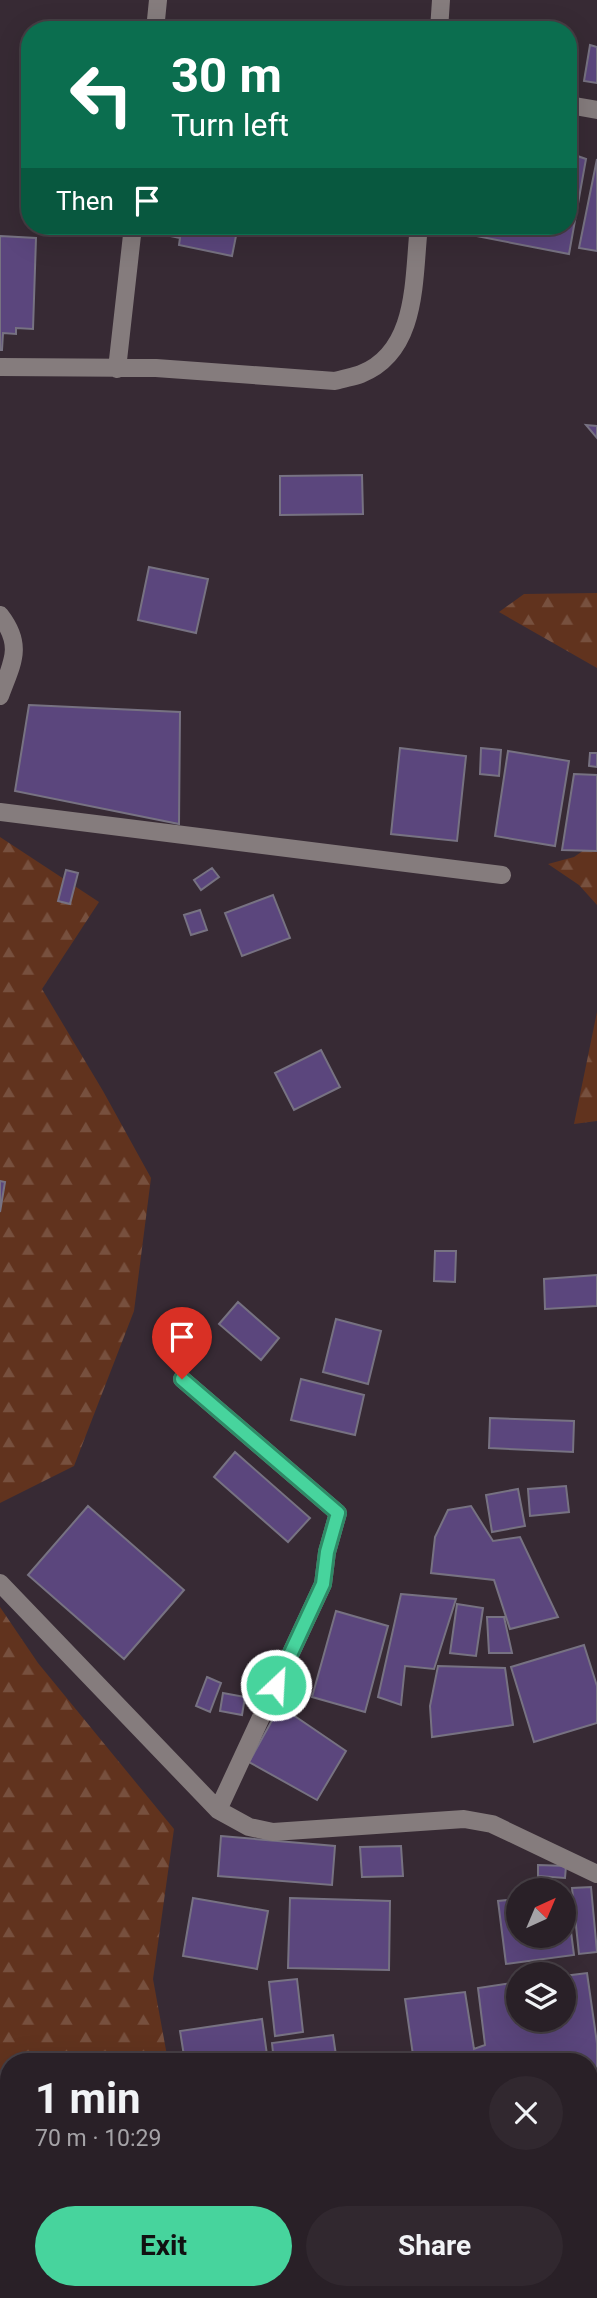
<!DOCTYPE html>
<meta charset="utf-8">
<style>
body{margin:0;font-family:Roboto,sans-serif;background:#31282f;color:#f1f3f6;height:100vh;display:flex;flex-direction:column;font-size:26px;white-space:nowrap}
*{box-sizing:border-box;margin:0}
p{font-size:23px;color:#a5a3a7}
.icon{flex:none;width:38px;height:38px;fill:none;stroke:currentColor;stroke-width:2;stroke-linecap:round;stroke-linejoin:round}
.map{position:relative;flex:1;overflow:hidden}
.drawer{position:absolute;left:0px;top:2053px;width:598px;height:247px;display:flex;flex-direction:column;background:#292027;border-radius:28px 28px 0 0;box-shadow:0 7px 28px #0002,0 0 0 2px #453e44}
.drawer>*{flex:none}
.guide{position:absolute;left:21px;top:21px;width:556px;height:214px;border-radius:28px;box-shadow:0 7px 28px #0002,0 0 0 2px #453e44;background:#0b6e4f;color:#fff;overflow:hidden}
.needle{width:46px;rotate:44deg}
.controls{position:absolute;left:506px;top:1878px;display:grid;gap:14px}
.controls a{display:grid;place-items:center;width:70px;height:70px;border-radius:50%;background:#292027;box-shadow:0 7px 28px #0002,0 0 0 2px #453e44;font-size:35px}
.pin{position:absolute;display:grid;place-items:center;width:60px;height:60px;color:#fff;margin:-72px -30px;border-radius:50% 50% 50% 0;rotate:-45deg;box-shadow:0 0 7px #0007}
.pin .icon{rotate:45deg}
.me{position:absolute;width:77px;margin:-38px;rotate:25deg;stroke-linejoin:round;filter:drop-shadow(0 0 5px #0008)}
.turn{display:flex;align-items:center;gap:24px;height:147px;padding:0 35px;font-size:32px}
.turn .icon{width:91px;height:91px;stroke-width:2.5}
.turn b{display:block;font-size:49px;line-height:60px}
.then{display:flex;align-items:center;height:66px;padding:0 35px;background:#0003;gap:14px;font-size:26px}
.round{display:grid;place-items:center;flex:none;width:74px;height:74px;border-radius:37px;background:#31282f}
.headline{display:flex;align-items:center;justify-content:space-between;height:119px;padding:0 35px}
h1{font-size:42px;font-weight:700;line-height:52px}
.cta{display:flex;gap:14px;margin-top:auto;padding:14px 35px}
.cta a{flex:1;height:80px;border-radius:42px;background:#47d49d;color:#111;font-size:28px;font-weight:700;line-height:80px;text-align:center}
.cta a+a{background:#31282f;color:#f1f3f6}
.map>svg:first-child{display:block}
.forest{fill:url(#forest-firs)}
.building{fill:#5b467d;stroke:#777282;stroke-width:2}
.lines{fill:none;stroke-linecap:round;stroke-linejoin:round}
.minor{stroke:#857c7d;stroke-width:18}
.route-casing{stroke:#2e8a66;stroke-width:18}
.route{stroke:#47d49d;stroke-width:12}
</style>
<div class="map">
<svg width="597" height="2298" viewBox="0 0 597 2298">
<defs>
<pattern id="forest-firs" width="22" height="20" patternUnits="userSpaceOnUse" patternTransform="scale(1.75)"><rect width="22" height="20" fill="#61331e"/><path d="M5 1l3.5 6h-7zM16 11l3.5 6h-7z" fill="#77503e"/></pattern>
</defs>
<rect width="100%" height="100%" fill="#372a34"/>
<path class="forest" d="M597 593V668L499 612 524 594Z
M0 837 99 902 42 989 103 1091 151 1178 134 1311 74 1466 0 1503Z
M597 841V905L579 885 548 864 574 857Z
M597 1012V1121L574 1124Z
M0 1607 38 1663 174 1829 153 1979 168 2061 9 2062V2161L0 2159Z"/>
<path class="building" d="M590 45 597 47V83L584 81Z
M569 153 586 159 569 254 466 234 467 226H569Z
M597 159V251L579 248Z
M158 226H238L232 256 179 245 180 238 156 233Z
M0 236 36 238 33 329 16 328V334L3 333 2 350H0Z
M586 425 597 426V438Z
M362 475 363 514 280 515V476Z
M149 567 208 579 196 633 138 620Z
M29 705 180 712 179 824 15 791Z
M400 748 466 756 457 841 391 834Z
M481 748 501 750 499 776 480 774Z
M508 751 569 761 555 846 495 836Z
M590 753H597V767L589 766Z
M574 774 597 775V851L562 850Z
M212 868 219 877 201 890 194 880Z
M66 870 78 873 70 904 58 901Z
M273 895 290 938 242 956 225 913Z
M200 910 207 930 191 935 184 915Z
M321 1050 340 1087 294 1110 275 1073Z
M0 1181 5 1182 0 1212Z
M435 1251H456L455 1282 434 1281Z
M597 1275V1306L545 1309 544 1279Z
M238 1302 279 1338 261 1360 219 1324Z
M336 1319 381 1331 368 1384 323 1372Z
M301 1379 364 1395 355 1435 291 1420Z
M490 1418 574 1421 573 1452 489 1448Z
M235 1452 310 1518 288 1542 214 1477Z
M566 1486 569 1512 530 1516 528 1489Z
M518 1489 525 1526 492 1532 486 1495Z
M88 1506 184 1590 124 1659 28 1575Z
M471 1506 493 1541 520 1537 558 1617 510 1629 494 1580 431 1573 435 1537 448 1510Z
M401 1594 456 1599 434 1669 405 1666 401 1705 378 1697Z
M457 1604 483 1608 476 1656 450 1653Z
M336 1611 388 1626 365 1712 312 1697Z
M487 1617H504L512 1653H489Z
M584 1645 597 1686V1723L534 1742 511 1667Z
M438 1666 505 1668 513 1725 432 1737 430 1706Z
M207 1677 221 1683 210 1712 196 1706Z
M223 1693 245 1697 242 1715 220 1711Z
M280 1706 346 1751 317 1800 249 1762Z
M221 1836 335 1846 332 1885 218 1876Z
M401 1846 403 1876 362 1877 360 1847Z
M538 1865 566 1866 565 1878 538 1876Z
M591 1887 597 1952 579 1954 572 1888Z
M564 1893H566L574 1955 506 1964 498 1901 518 1899V1936H564Z
M193 1898 268 1911 257 1969 183 1956Z
M290 1898 390 1901 389 1970 288 1968Z
M587 1973 597 2043V2081L590 2082V2062H414L405 1999 465 1992 474 2049 485 2045 478 1988 518 1982V2020H564V1976Z
M297 1979 303 2032 275 2036 269 1982Z
M262 2019 268 2062H185L180 2031Z
M333 2035 337 2062H274L272 2043Z
M237 2291H303L308 2298H242Z
M441 2291H542V2293L505 2298H442Z"/>
<g class="lines">
<path class="minor" d="M155 30 158 0
M439 30 441 0
M569 105 597 110
M0 367 156 368 335 381C344 378 353 377 361 374 419 351 413 277 419 226
M117 369 133 226
M0 615C24 646 12 663 0 696
M0 812 502 875
M182 1379 338 1513 327 1552 323 1584 218 1810
M0 1583 218 1810 249 1827 273 1832 464 1819 492 1824 597 1874
M590 2149H597
M81 2291 88 2298
M34 2298 41 2291"/>
</g>
<g class="lines">
<g class="route-casing">
<path id="route" d="M182 1379 338 1513 327 1552 323 1584 276 1685"/>
</g>
<use href="#route" class="route"/>
</g>
</svg>
<div class="controls">
<a><svg class="needle" viewBox="-14 -14 28 28"><path d="M0-13l5 13h-10z" fill="#e53935"/><path d="M0 13l5-13h-10z" fill="#a5a3a7"/></svg></a>
<a><svg class="icon" aria-label="layers" viewBox="0 0 24 24"><path d="M12 4l9 5-9 5-9-5zM3 14l9 5 9-5"/></svg></a>
</div>
<div class="pin" style="left:182px;top:1379px;background:#d93025"><svg class="icon" aria-label="arrive" viewBox="0 0 24 24"><path d="M6 21V4h12l-3 4 3 4H6"/></svg></div>
<svg class="me" style="left:276px;top:1685px" viewBox="-20 -20 40 40"><circle r="17" fill="#47d49d" stroke="#fff" stroke-width="3"/><path d="M0-11L8 9 0 5-8 9z" fill="#fff"/></svg>
<div class="guide">
<div class="turn"><svg class="icon" aria-label="left" viewBox="0 0 24 24"><path d="M17 20v-9H6M10 6l-5 5 5 5"/></svg><div><b>30 m</b>Turn left</div></div>
<div class="then">Then<svg class="icon" aria-label="arrive" viewBox="0 0 24 24"><path d="M6 21V4h12l-3 4 3 4H6"/></svg></div>
</div>
<section class="drawer">
<div class="headline"><div><h1>1 min</h1><p>70 m · 10:29</p></div><a class="round"><svg class="icon" aria-label="close" viewBox="0 0 24 24"><path d="M6 6l12 12M18 6L6 18"/></svg></a></div>
<div class="cta"><a>Exit</a><a>Share</a></div>
</section>
</div>
